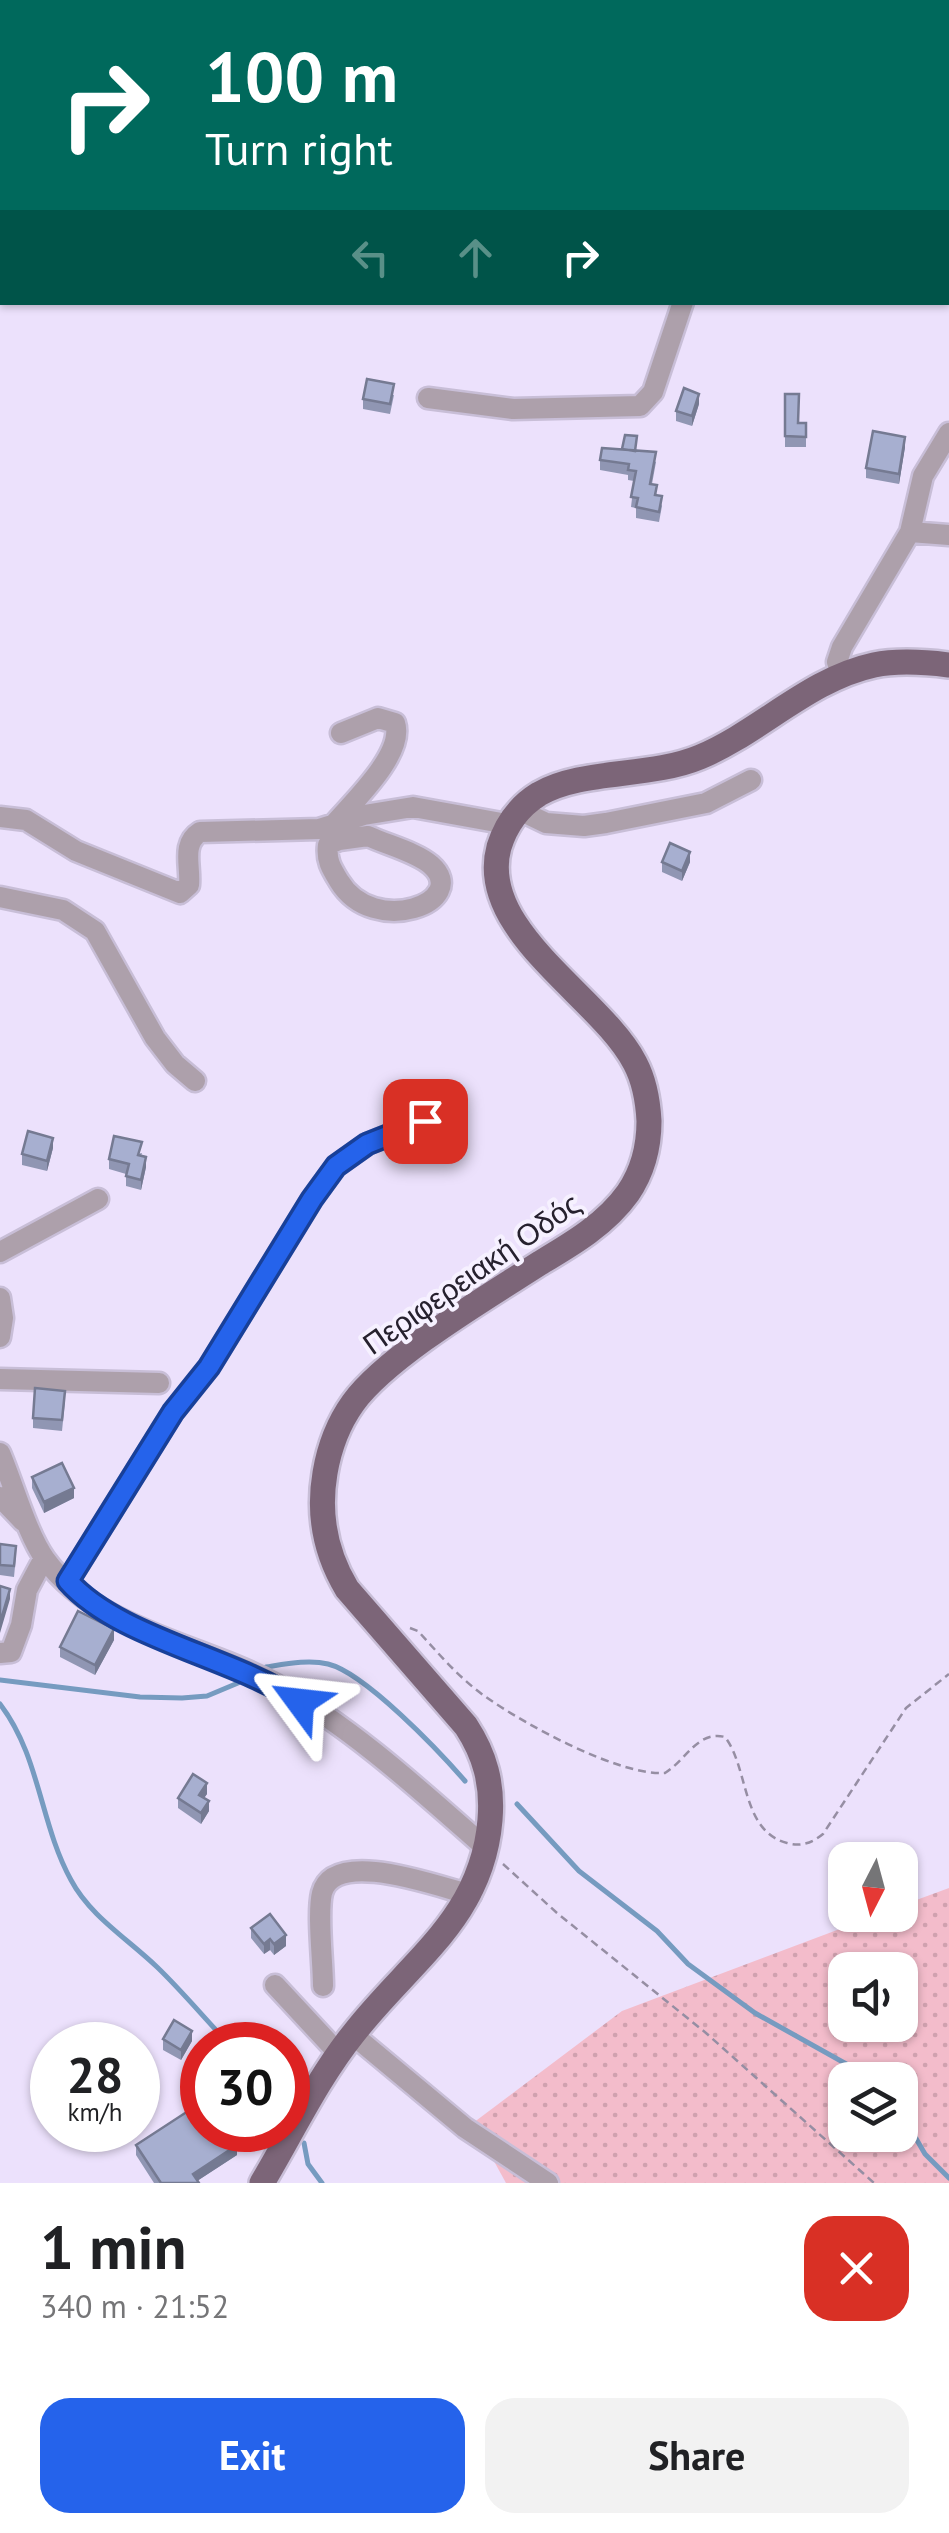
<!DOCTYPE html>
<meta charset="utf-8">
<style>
body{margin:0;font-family:"PT Sans",sans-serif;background:#f2f2f2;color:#202124;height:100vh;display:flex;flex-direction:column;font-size:38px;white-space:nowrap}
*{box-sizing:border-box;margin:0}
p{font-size:32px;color:#757577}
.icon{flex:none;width:55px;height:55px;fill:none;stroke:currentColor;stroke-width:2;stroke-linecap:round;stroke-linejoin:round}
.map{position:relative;height:2183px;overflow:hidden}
.sheet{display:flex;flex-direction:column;background:#fff;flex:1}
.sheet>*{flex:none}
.hud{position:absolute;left:0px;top:0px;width:950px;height:305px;box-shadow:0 2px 8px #0004;background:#00695c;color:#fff;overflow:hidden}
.needle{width:65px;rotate:186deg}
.fabs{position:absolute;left:828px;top:1842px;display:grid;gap:20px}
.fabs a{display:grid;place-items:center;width:90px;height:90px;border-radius:20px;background:#fff;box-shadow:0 2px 8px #0004;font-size:50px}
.speed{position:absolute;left:30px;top:2022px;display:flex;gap:20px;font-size:50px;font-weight:700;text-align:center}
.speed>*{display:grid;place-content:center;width:130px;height:130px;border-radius:50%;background:#fff;box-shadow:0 2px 8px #0004;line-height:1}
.speed small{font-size:25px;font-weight:400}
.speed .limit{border:15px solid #d22;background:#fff;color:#111}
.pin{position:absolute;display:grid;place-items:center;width:85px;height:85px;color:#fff;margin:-42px;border-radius:20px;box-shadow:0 5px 15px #0006}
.me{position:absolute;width:110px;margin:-55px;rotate:300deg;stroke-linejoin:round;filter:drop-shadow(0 0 8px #0008)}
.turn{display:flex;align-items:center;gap:35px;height:210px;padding:0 40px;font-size:45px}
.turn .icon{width:130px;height:130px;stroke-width:2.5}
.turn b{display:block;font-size:70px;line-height:85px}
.lanes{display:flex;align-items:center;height:95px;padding:0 40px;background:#0003;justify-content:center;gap:50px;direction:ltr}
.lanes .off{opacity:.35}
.round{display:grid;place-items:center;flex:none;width:105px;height:105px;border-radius:30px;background:#f2f2f2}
.headline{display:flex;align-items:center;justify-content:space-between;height:170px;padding:0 40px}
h1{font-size:60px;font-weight:700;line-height:75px}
.button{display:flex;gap:20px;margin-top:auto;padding:20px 40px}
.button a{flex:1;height:115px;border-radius:30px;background:#2563eb;color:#fff;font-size:40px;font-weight:700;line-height:115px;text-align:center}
.button a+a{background:#f2f2f2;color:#202124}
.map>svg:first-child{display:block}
.green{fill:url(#green-dots);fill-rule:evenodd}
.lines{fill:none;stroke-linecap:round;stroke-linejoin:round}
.stream{stroke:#769bc0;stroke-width:5}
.minor-casing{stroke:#c8bed7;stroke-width:25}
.major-casing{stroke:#c8bed7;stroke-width:30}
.path{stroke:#968ea3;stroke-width:2.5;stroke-dasharray:8 5;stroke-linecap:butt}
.minor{stroke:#ada0ab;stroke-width:20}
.major{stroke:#7c6578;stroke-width:25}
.wall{fill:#9096b3}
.shaded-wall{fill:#757a92}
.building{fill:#a7afd0;stroke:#757a92;stroke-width:2.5}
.route-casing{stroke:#184099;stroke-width:25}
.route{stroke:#2563eb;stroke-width:18}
.labels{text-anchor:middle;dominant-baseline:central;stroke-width:8;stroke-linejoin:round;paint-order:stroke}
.street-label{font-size:30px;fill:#26212e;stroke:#f6f1ff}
</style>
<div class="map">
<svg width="949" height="2183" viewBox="0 0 949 2183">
<defs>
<pattern id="green-dots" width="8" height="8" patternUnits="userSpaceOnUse" patternTransform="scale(2.5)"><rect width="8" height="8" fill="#f3bccb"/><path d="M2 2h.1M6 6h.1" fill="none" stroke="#d0a1af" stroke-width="1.8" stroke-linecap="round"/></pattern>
</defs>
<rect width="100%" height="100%" fill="#ece1fc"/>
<path class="green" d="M949 1888V2183H506L473 2123 622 2011 877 1915H900V1906ZM845 1970H900V2025H845ZM845 2080H900V2135H845Z"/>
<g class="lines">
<path class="stream" d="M266 1667C285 1664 309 1659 328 1664 365 1673 439 1751 465 1781
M0 1680 140 1697 182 1698 207 1696 238 1683
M0 1704C40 1756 40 1824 71 1880 90 1916 128 1939 157 1967 183 1992 205 2019 230 2045
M517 1804 579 1871 657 1931 688 1964 755 2013 875 2080
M900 2111 925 2154 949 2178
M304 2143 308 2164 322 2183"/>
<g class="minor-casing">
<path id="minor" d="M939 2 940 0
M0 29 2 30
M948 154 949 155
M428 398 513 409 640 406 653 392 683 302
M910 532 949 535
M842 676 837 662 842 647 910 532 923 476 949 433
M519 810 546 823 584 826 606 823 706 803 751 780
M0 817 26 820 76 851 180 893 189 885C191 866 181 844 200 832L319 829 364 815 413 807 507 824
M335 823C354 801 405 753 395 723L378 718 341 733
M368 836C387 845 416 852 431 865 472 901 374 939 339 881 331 868 326 860 328 845L339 840Z
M0 897 63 910 95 931 155 1038 175 1064 195 1081
M0 1252 98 1199
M0 1298 3 1318 0 1337
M0 1379 159 1383
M0 1453C13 1483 27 1534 45 1559 97 1631 202 1644 276 1685 353 1728 421 1791 487 1849
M0 1497 23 1521
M68 1581 173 1412 209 1367 312 1199 336 1166 367 1144 425 1121
M0 1653 11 1652 21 1625 27 1590 44 1558
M275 1985 339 2054
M323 1986C323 1962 317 1914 322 1893 334 1847 439 1887 471 1895
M352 2034 465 2128 548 2183"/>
</g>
<g class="major-casing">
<path id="major" d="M262 2183C292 2133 317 2079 354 2033 410 1961 482 1918 490 1820 493 1784 485 1755 466 1726L347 1589C326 1554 318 1514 325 1473 329 1449 338 1424 353 1403 387 1356 489 1296 540 1263 572 1244 606 1224 628 1193 643 1171 649 1147 649 1121 648 1102 644 1080 635 1063 601 997 476 931 499 847 506 824 518 807 539 794 582 769 650 778 700 757 760 732 809 679 874 665 898 660 925 662 949 665"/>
</g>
<path class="path" d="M410 1628 418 1631C439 1654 460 1679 486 1697 524 1724 619 1776 665 1773 686 1760 698 1730 725 1737 749 1768 741 1831 787 1843 801 1847 812 1843 823 1834L906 1708 949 1674
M503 1864 557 1913 706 2033 874 2183"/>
<use href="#minor" class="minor"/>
<use href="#major" class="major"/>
</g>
<path class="wall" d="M785 394 798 423H806V447H785Z
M394 395 390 414 363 409V399Z
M699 404 692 426 676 421V411Z
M905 447 899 484 866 478V468Z
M636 450 656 462 652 484 662 506 659 522 636 518V508L631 507 634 481 628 480V475L600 470V460Z
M662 862H690L682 881 662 872Z
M53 1148 47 1171 22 1165V1154Z
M142 1153 141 1156 146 1167 141 1190 126 1186V1174L109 1169V1159Z
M65 1401 62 1431 33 1428V1418Z
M32 1477 74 1498 44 1513 32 1488Z
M0 1544 16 1556 14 1577 0 1575Z
M114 1640 95 1675 60 1657V1647Z
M207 1794 204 1798 209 1811 201 1824 178 1808V1798Z
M251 1928 286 1946 274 1955 270 1950 264 1954 251 1938Z
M163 2039 192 2041 181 2060 163 2050Z
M136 2145 237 2155 197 2181 199 2183H154L136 2155Z"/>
<path class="shaded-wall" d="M699 394V404L692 426V416Z
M905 437V447L899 484V474Z
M690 852V862L682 881V871Z
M53 1138V1148L47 1171V1161Z
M146 1157V1167L141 1190V1180Z
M74 1488V1498L44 1513V1502Z
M10 1589V1599L0 1633V1623Z
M114 1629V1640L95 1675V1665Z
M207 1783V1794L199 1805V1795Z
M209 1801V1811L201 1824V1813Z
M286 1935V1946L274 1955V1944Z
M270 1939V1950L264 1954V1944Z
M192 2031V2041L181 2060V2050Z
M237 2145V2155L194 2183 193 2174Z"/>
<path class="building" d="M949 48V72L948 74V50Z
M367 379 394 384 390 404 363 399Z
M684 388 699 394 692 416 676 411Z
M785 394H799L798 423H806V437L785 436Z
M873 431 905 437 899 474 866 468Z
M625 435 637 436 635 451 622 449Z
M602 448 656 452 650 484 657 485 655 495 662 496 659 512 636 507 638 498 631 497 636 471 628 470 629 464 600 460Z
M670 843 690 852 682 871 662 862Z
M28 1131 53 1138 47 1161 22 1154Z
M114 1136 142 1142 138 1155 146 1157 141 1180 126 1176 129 1164 109 1159Z
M35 1388 65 1391 62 1420 33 1418Z
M62 1463 74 1488 44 1502 32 1477Z
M0 1544 16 1546 14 1566 0 1565Z
M0 1586 10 1589 0 1623Z
M78 1611 114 1629 95 1665 60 1647Z
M193 1774 207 1783 199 1795 209 1801 201 1813 178 1798Z
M270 1914 286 1935 274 1944 270 1939 264 1944 251 1928Z
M174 2020 192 2031 181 2050 163 2039Z
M202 2102V2130H227L237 2145 193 2174 199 2183H161L136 2145Z"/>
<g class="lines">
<g class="route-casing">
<path id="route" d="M300 1702C233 1657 118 1638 68 1581L173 1412 209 1367 312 1199 336 1166 367 1144 425 1121"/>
</g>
<use href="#route" class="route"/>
</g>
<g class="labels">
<g class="street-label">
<text transform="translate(471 1273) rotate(-35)">Περιφερειακή Οδός</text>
</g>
</g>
</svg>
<div class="fabs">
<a><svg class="needle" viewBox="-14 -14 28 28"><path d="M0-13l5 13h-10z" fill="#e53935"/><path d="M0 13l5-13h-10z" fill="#757577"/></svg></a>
<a><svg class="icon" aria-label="sound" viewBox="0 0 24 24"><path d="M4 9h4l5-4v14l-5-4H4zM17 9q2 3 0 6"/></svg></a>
<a><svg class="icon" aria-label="layers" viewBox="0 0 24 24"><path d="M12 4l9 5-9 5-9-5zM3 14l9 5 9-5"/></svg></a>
</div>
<div class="speed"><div>28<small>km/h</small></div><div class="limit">30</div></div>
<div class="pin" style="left:425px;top:1121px;background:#d93025"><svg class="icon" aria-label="arrive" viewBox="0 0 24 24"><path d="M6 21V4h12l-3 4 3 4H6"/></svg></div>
<svg class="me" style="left:300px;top:1702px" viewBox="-20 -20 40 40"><path d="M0-17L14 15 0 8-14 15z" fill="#2563eb" stroke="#fff" stroke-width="4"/></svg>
<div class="hud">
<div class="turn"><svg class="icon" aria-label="right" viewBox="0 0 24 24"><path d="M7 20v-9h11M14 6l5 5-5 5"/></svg><div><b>100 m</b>Turn right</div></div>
<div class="lanes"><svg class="icon off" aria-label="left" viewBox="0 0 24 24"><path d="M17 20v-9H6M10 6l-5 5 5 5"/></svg><svg class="icon off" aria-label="ahead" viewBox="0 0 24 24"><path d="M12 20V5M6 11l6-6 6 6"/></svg><svg class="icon" aria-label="right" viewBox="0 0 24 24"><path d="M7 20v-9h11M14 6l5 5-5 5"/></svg></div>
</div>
</div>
<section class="sheet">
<div class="headline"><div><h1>1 min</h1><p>340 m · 21:52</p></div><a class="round" style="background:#d93025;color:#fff"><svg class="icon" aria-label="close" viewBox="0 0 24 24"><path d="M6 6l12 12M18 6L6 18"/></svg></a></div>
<div class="button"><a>Exit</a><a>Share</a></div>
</section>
